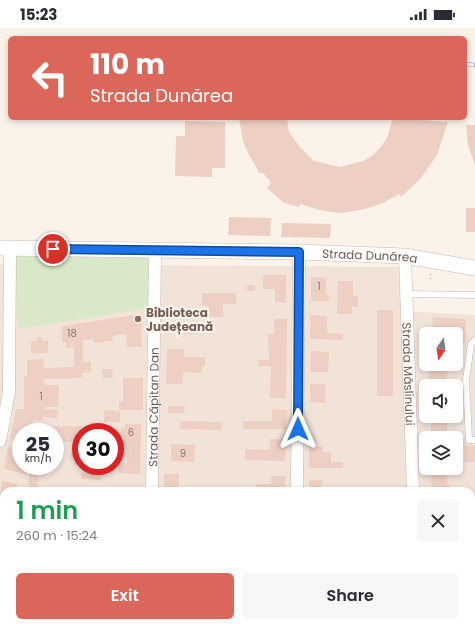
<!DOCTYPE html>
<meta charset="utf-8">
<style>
body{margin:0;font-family:Poppins,sans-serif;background:#f7f7f7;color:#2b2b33;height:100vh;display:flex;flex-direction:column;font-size:15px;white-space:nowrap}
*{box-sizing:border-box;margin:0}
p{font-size:13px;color:#7c7c81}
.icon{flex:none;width:22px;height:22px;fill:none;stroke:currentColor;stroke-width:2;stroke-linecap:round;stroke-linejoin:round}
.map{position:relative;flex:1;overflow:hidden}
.sheet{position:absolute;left:0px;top:459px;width:475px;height:140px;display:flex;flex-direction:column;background:#fff;border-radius:12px 12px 0 0;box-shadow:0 2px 6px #0003}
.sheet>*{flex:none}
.hud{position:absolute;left:8px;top:8px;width:459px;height:84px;border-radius:6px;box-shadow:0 2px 6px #0003;background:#da675a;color:#fff;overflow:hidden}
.needle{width:26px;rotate:193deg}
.buttons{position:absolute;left:419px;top:299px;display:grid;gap:8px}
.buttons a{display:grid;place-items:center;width:44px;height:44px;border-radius:6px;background:#fff;box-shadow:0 2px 6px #0003;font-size:20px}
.speed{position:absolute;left:12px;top:395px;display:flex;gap:8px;font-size:20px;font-weight:700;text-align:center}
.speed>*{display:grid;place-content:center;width:52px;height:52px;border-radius:50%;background:#fff;box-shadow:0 2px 6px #0003;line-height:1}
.speed small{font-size:10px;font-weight:400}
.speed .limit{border:6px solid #d22;background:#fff;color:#111}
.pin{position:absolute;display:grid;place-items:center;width:34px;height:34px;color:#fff;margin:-17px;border:2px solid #fff;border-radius:50%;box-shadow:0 1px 4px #0007}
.me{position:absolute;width:44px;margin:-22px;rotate:0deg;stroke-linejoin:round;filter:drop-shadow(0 0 3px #0008)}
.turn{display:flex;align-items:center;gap:14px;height:84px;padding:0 16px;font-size:18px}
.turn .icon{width:52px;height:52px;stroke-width:2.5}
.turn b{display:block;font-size:28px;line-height:34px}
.round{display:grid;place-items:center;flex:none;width:42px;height:42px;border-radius:6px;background:#f7f7f7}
.head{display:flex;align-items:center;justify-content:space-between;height:68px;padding:0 16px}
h1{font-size:24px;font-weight:600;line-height:30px;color:#1e9e55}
.cta{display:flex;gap:8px;margin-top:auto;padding:8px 16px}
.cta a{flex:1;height:46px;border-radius:6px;background:#da675a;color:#fff;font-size:16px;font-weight:600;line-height:46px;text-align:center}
.cta a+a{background:#f7f7f7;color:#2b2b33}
.status{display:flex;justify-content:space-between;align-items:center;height:28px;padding:0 20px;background:#fff;direction:ltr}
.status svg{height:11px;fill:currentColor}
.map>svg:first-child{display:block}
.residential{fill:#f2e3d9;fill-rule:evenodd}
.green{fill:#d9e8c9}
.building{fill:#eecfc4}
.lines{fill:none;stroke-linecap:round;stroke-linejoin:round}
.service-casing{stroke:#ccb9b0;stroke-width:7}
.minor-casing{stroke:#ccb9b0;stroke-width:13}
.tertiary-casing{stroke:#ccb9b0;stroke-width:16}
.path{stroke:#d3b2a6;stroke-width:2;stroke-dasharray:1 3;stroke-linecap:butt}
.service{stroke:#fff;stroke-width:6}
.minor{stroke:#fff;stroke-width:12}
.tertiary{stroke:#fff;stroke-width:15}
.rail-casing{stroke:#b4a8c5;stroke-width:4.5}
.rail{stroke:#fef7f0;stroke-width:3;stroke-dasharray:9;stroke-linecap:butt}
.route-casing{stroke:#114b97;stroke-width:10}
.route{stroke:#1a73e8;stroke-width:7}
.education-dot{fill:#8d6e63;stroke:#fef7f0;stroke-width:1.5}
.labels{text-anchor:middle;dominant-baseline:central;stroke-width:4;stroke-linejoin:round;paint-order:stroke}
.number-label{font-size:10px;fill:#92766c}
.street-label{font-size:12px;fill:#74584f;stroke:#fef7f0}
.education-label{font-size:12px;font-weight:bold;fill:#785e54;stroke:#fef7f0;text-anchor:start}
</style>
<div class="status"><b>15:23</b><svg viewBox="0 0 49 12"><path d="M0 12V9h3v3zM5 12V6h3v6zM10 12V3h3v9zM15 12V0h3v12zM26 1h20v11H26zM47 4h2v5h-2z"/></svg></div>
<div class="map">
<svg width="475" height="599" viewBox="0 0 475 599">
<rect width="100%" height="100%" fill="#fbf2ea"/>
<path class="residential" d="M0 236 399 239 401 283 475 287V599H0ZM426 306H456V336H426ZM426 358H456V388H426ZM21 404H55V438H21ZM81 404H115V438H81ZM426 410H456V440H426ZM4 463H471V595H4Z"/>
<path class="green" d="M15 228 148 230 149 280 17 301Z"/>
<path class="building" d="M239 90H287L289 104 299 118 314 133 340 139 363 133 373 127 380 120 387 110 393 90 448 94 437 127 421 150 401 169 399 166 383 175 365 181 341 185 324 183 300 176 299 179 284 175 267 160 271 154 262 144 260 146 249 127 243 113Z
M185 93 225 94V140H212V149L175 148 176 108H185Z
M466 97H475V137L468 117Z
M466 180H475V204H466Z
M229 189 271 190 270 208 228 207Z
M282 195 331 196 330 210 281 209Z
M263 247H286V275L275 274V261H263Z
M311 249 326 250V267H329V273H311Z
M338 253H353V268H358V279H352V286H337Z
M247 257H255V263H247Z
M202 265H236V276H223V289H208V278H202Z
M377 282H393V368H377Z
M141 286 142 319H127L126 306 112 308 113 313 102 314 94 315V311L83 312V334H91V344L82 345V350L44 351V357H59L58 379H44V381L58 382 57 390 43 389 42 393 33 392 32 399 82 398 81 414H55V404H21V413L10 411 16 381H24V348H27V332L43 331 44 340 74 339V319L66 320V314L62 315V298Z
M310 287 327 288V305L343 306 342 312 310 311Z
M433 289 466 291 465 315H456V306H432Z
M274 291H287L286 370H270L271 338H258V332H269L268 306H274Z
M184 295H197V306H184Z
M37 309H42V313H48V325H31V313H37Z
M167 321H184V329H205V338H202V345L183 344 182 356H166Z
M311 323 329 324 328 344H310Z
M430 336H447L446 358H429Z
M102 341H112L113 350H103Z
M123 350H143V382H119V374H123Z
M310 356H326L325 375 310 374Z
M168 378H185L184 385H168Z
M272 381 287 382 286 401H243V393H272Z
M104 382 120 383V394H104Z
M431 388H447V410H431Z
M181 393 222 394V402L180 401Z
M125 396H141L140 446 118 445V434L127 435V427L118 426 119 423H115V412H124V408H120L121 400H125Z
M270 411H286L285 433 245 432V421L270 422Z
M171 416 195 417 194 434 171 433Z
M309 418H323V424H331V434H343V440H309Z
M464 418H475V434H464Z
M8 419 21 421V438H27L26 446 4 441Z
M71 424 80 425V437H75V430H71Z
M30 439 39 440 37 462 28 461Z
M431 440H447V457H450L449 463H433V457H431Z
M81 445H101V452L81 451Z
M164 446H179V463H164Z
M271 448H286L285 463H256V456H271Z
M309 452H322V459H336V463H309Z
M2 453 17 456 16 463H4V473H0Z
M0 484 4 485V502L0 501Z
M471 494H475V546H471Z
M0 509 4 510V537L0 536Z
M100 595H139V599H100Z
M161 595H200V599H161Z
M240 595H285V599H240Z
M431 595H456V599H437V598H431Z
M309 596H332V599H309Z"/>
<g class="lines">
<g class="service-casing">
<path id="service" d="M406 266 475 267
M475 312 471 316 466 352 469 412H475"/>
</g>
<g class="minor-casing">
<g id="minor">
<path id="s1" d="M405 228 413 463"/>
<path d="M0 413 9 364 10 220"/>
<path id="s2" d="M152 463 155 223"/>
<path d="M297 463 299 224"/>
<path d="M151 599V595"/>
<path d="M297 599V595"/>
<path d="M417 599V595"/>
</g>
</g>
<g class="tertiary-casing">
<g id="tertiary">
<path id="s3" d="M0 220 299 224 405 228 475 240"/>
</g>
</g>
<path class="path" d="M430 251 431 244"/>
<use href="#service" class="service"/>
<use href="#minor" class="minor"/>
<use href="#tertiary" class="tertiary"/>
<g class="rail-casing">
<path id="rail" d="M465 36 475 37"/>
</g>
<use href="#rail" class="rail"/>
</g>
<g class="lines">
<g class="route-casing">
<path id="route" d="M53 221 299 224 298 401"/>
</g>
<use href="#route" class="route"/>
</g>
<circle class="education-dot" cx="138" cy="291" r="4"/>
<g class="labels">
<g class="number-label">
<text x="319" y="258">1</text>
<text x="72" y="305">18</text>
<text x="41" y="368">1</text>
<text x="131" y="404">6</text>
<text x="183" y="425">9</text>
</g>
<g class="street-label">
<text stroke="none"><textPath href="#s3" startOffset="370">Strada Dunărea</textPath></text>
<text stroke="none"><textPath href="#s1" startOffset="118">Strada Măslinului</textPath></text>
<text stroke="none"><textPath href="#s2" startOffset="84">Strada Căpitan Dan</textPath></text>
</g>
<g class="education-label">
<text x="146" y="284">Biblioteca<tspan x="146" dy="14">Județeană</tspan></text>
</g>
</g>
</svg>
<div class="buttons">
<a><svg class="needle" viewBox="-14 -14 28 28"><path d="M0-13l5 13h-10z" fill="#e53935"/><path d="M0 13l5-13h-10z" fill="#7c7c81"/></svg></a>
<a><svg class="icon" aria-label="sound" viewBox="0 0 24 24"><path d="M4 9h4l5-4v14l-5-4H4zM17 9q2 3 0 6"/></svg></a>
<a><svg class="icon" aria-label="layers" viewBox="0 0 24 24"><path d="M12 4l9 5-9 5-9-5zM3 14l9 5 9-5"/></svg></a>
</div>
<div class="speed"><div>25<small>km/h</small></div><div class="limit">30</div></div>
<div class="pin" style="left:53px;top:221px;background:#d93025"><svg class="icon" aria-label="arrive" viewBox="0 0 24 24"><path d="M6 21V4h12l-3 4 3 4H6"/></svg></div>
<svg class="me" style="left:298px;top:401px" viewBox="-20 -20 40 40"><path d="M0-17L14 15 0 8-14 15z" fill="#1a73e8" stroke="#fff" stroke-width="4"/></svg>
<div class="hud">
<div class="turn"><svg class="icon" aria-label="left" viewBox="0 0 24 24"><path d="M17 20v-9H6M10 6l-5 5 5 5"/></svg><div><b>110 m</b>Strada Dunărea</div></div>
</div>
<section class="sheet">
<div class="head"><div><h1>1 min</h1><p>260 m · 15:24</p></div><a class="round"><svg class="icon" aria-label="close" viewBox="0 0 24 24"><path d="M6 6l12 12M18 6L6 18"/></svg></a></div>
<div class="cta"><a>Exit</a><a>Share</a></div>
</section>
</div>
